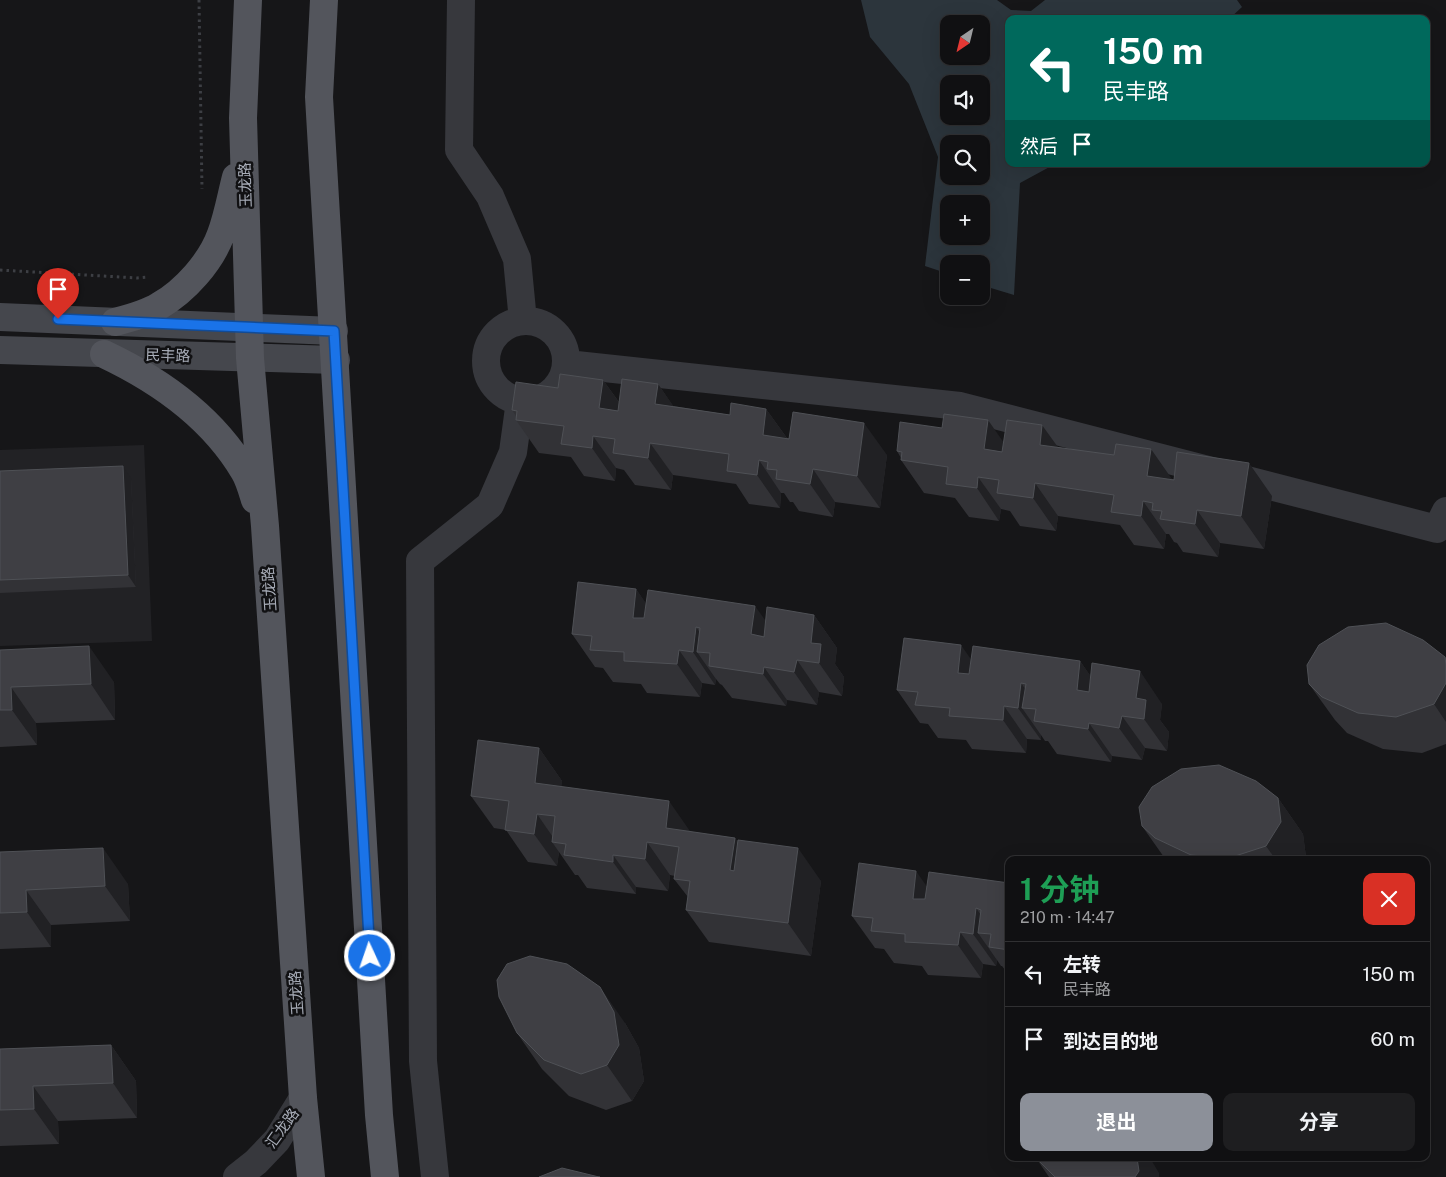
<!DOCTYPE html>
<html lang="zh">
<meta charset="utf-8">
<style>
body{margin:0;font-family:"Public Sans","Noto Sans SC",sans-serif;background:#1e1e20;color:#f1f3f6;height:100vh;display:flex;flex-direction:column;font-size:19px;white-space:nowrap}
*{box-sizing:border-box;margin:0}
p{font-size:16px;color:#9c9d9f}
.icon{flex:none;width:28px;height:28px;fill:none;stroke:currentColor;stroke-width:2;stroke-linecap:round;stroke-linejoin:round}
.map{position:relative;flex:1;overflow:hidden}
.sheet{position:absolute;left:1005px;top:856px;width:425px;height:305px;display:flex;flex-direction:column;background:#101012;border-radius:10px;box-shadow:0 5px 20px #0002,0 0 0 1px #303032}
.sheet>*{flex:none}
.hud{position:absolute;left:1005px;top:15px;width:425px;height:152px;border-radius:10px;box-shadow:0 5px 20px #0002,0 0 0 1px #303032;background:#00695c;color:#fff;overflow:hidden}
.needle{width:32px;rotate:215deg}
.buttons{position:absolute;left:940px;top:15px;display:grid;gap:10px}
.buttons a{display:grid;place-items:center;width:50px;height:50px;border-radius:10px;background:#101012;box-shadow:0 5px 20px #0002,0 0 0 1px #303032;font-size:25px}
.pin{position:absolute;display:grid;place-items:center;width:42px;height:42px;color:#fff;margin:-51px -21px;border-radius:50% 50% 50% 0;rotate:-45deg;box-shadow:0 0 5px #0007}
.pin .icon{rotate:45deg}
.me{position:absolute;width:55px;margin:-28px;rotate:357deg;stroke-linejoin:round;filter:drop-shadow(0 0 4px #0008)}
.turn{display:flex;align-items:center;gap:18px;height:105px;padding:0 15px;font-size:22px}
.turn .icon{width:65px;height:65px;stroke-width:2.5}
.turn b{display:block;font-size:35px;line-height:42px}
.then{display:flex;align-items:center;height:48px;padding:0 15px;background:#0003;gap:10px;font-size:19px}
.round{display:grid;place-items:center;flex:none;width:52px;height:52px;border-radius:10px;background:#1e1e20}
.headline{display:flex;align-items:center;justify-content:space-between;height:85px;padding:0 15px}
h1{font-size:30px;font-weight:700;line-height:38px;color:#1e9e55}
.action{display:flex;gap:10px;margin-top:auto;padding:10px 15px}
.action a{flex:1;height:58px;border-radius:10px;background:#8c9099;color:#fff;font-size:20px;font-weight:700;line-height:58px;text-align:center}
.action a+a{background:#1e1e20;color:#f1f3f6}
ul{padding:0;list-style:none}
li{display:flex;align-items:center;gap:15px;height:65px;padding:0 15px;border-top:1px solid #303032}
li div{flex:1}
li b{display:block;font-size:19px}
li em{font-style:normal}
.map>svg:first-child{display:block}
.built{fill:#222225}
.water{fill:#2c353c;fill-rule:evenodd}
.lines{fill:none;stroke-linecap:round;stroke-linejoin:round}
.path{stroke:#3d3f44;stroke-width:3;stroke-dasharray:2.5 4;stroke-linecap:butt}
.street{stroke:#37383d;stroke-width:28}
.secondary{stroke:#45474d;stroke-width:28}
.primary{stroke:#53555c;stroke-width:28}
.wall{fill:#323236}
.shaded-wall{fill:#212124}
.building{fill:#3f3f44;stroke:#4f5156}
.route-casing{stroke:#114b97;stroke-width:12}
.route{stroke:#1a73e8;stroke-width:9}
.labels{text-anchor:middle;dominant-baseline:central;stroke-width:5;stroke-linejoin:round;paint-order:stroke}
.street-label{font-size:15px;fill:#a8adb8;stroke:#111113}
</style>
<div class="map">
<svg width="1446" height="1177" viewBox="0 0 1446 1177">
<rect width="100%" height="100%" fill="#161618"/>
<path class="built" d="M144 445 152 641 0 646V450Z"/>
<path class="water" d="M861 0H997L1011 10 1031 11 1045 0H1237L1242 7 1229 19H1009V164H1055L1020 183 1014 295 981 285V264H949V274L925 266 938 157 909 84 870 37ZM949 24H981V56H949ZM949 84H981V116H949ZM949 144H981V176H949ZM949 204H981V236H949Z"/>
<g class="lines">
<path class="path" d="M199 0 202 189
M0 270 137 278 149 277"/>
<path class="street" d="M461 0 459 150 490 196 517 259 523 321
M486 361a40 40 0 1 1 80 0a40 40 0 1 1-80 0Z
M567 364 960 406 1437 529 1446 511
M237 1177 256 1162 277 1140 303 1098
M435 1177 423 1061 420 561 490 505 513 452 520 401"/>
<path class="secondary" d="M0 317 334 331
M0 350 336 360"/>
<path class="primary" d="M248 0 243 118 250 358 265 526 303 1098 311 1177
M324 0 319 97 379 1115 385 1177
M115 322C130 318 146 314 159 306 185 291 211 262 221 234 228 215 231 196 236 177
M104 354C159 380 212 417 244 471 249 479 252 490 255 500"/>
</g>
<path class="wall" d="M603 380 619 402 658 384 673 406 730 415 766 409 787 438 887 455 880 508 835 502 833 517 799 511 793 502H790L784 493H781L780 508 749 504 736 484 673 475 671 490 635 485 624 470 616 468 615 481 584 476 571 457 539 453 516 420V416L512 410 558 388Z
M1003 443 1058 447 1172 479 1272 496 1264 549 1220 543 1218 557 1183 552 1177 543 1174 542 1169 534H1166L1164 549 1134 545 1120 525 1058 516 1056 531 1020 526 1010 511 1001 509 999 521 969 517 955 498 924 493 901 460V458L897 451Z
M0 471 131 478 136 587 0 593Z
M636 589 646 604 766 621 814 615 837 648 835 664 844 677 842 696 819 692 817 705 787 700 786 706 732 698 722 685 720 684 716 679 715 685 702 683 700 697 647 693 641 684 613 682 603 668 595 667 572 634Z
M0 650 114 682 115 720 36 723 37 745 0 747Z
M1445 657 1446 658V744L1422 753 1383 749 1347 733 1335 720 1309 684Z
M971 660 1080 661 1091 677 1162 704 1160 720 1169 732 1167 751 1145 748 1142 760 1112 756 1111 762 1057 754 1048 741H1045L1041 735V740L1027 739 1026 753 972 749 966 740 938 738 928 724 920 723 897 690Z
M539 748 562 781 561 787 691 832 735 838 737 842 821 881 811 956 709 942 686 910 688 897 674 879 675 876 670 875 668 891 636 887V894L587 888 578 875H575L559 852 557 866 528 862 506 830 494 828 471 796Z
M1278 798 1303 834 1306 857 1304 860H1166L1142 826Z
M0 852 128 884 130 921 51 925V947L0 949Z
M1009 883V975L1002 966H1001L997 960 996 966 983 964 981 978 928 975 922 966 894 963 884 949 875 948 852 916 927 886Z
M625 1023 639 1048 644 1081 632 1101 606 1110 569 1096 542 1069 517 1033Z
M111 1045 136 1081 137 1118 58 1121 59 1144 0 1146V1049Z
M1036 1158 1159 1173V1177H1049Z"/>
<path class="shaded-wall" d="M603 380 626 412 599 408Z
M658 384 681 417 655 404Z
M766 409 789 441 763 435Z
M988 420 1011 453 984 449Z
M864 423 887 455 880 508 857 476Z
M1042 425 1065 457 1040 445Z
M593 436 616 468 615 481 592 448Z
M650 443 673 475 671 490 648 458Z
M1151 449 1174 482 1147 476Z
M759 460 781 493 780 508 757 475Z
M1249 463 1272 496 1264 549 1241 516Z
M123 466 131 478 136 587 128 575Z
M813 469 835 502 833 517 810 484Z
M978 477 1001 509 999 521 977 488Z
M1035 483 1058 516 1056 531 1033 498Z
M1143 501 1166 534 1164 549 1141 516Z
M1197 510 1220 543 1218 557 1195 524Z
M636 589 659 622 633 618Z
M755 606 778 638 751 634Z
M814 615 837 648 835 664 844 677 842 696 819 663 811 643Z
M696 627 719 660 710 653 697 652 716 679 715 685 693 652Z
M961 645 984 678 958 673Z
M89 646 114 682 115 720 91 684Z
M679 650 702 683 700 697 677 664Z
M797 660 819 692 817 705 794 672Z
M1080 661 1103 694 1077 690Z
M764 667 787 700 786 706 763 674Z
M1140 671 1162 704 1160 720 1169 732 1167 751 1144 719 1136 698Z
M1021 683 1044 715 1036 709 1022 708 1041 735V740L1018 708Z
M1446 683V722L1434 704Z
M11 687 36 723 37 745 12 710Z
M1004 706 1027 739 1026 753 1003 720Z
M1122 716 1145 748 1142 760 1119 728Z
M1089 723 1112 756 1111 762 1088 729Z
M539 748 562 781 558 816 535 783Z
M1278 798 1303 834 1306 857 1304 860H1276L1266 846Z
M669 801 692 834 666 828Z
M537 814 557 843 552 842 559 852 557 866 534 834Z
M735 838 758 870H730Z
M647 842 670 875 668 891 645 859Z
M103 848 128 884 130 921 105 886Z
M798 848 821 881 811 956 788 923Z
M613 855 636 887V894L613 862Z
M916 871 939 904 913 899Z
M26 890 51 925V947L27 912Z
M976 908 999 941 991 934 978 933 997 960 996 966 973 934Z
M960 932 983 964 981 978 958 945Z
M600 987 625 1023 639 1048 644 1081 632 1101 607 1065Z
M111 1045 136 1081 137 1118 113 1083Z
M33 1086 58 1121 59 1144 34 1109Z
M1137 1158H1150L1159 1173V1177H1135Z"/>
<path class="building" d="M560 374 603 380 599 408 618 411 622 379 658 384 655 404 730 415 731 403 766 409 763 435 789 439 793 412 864 423 857 476 813 469 810 484 776 479 777 470 767 469 768 462 759 460 757 475 727 471 729 454 650 443 648 458 613 453 615 439 593 436 592 448 561 444 564 426 516 420 517 411 512 410 516 382 558 388Z
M944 414 988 420 984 449 1002 452 1007 420 1042 425 1040 445 1114 455 1116 444 1151 449 1147 476 1174 480 1177 452 1249 463 1241 516 1197 510 1195 524 1160 519 1162 511 1152 510 1153 503 1143 501 1141 516 1111 512 1114 495 1035 483 1033 498 997 493 999 480 978 477 977 488 946 484 948 467 901 460 902 452 897 451 900 422 942 428Z
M123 466 128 575 0 580V471Z
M578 582 636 589 633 618H644L648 590 755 606 751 634 764 637 767 607 814 615 811 643 821 644 819 663 797 660 794 672 764 667 763 674 709 666 710 653 697 652 700 628 696 627 693 652 679 650 677 664 624 661V652L590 650 592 636 572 634Z
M1386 623 1423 640 1445 657 1446 665V683L1434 704 1396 717 1358 713 1322 697 1309 684 1307 665 1319 645 1348 627Z
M904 638 961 645 958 673 969 674 973 646 1080 661 1077 690 1089 692 1092 663 1140 671 1136 698 1146 700 1144 719 1122 716 1119 728 1089 723 1088 729 1034 721 1036 709 1022 708 1026 684 1021 683 1018 708 1004 706 1003 720 949 716 950 708 915 705 918 692 897 690Z
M89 646 91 684 11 687 12 710H0V650Z
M478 740 539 748 535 783 669 801 666 828 735 838 730 870 734 871 738 840 798 848 788 923 686 910 690 881 674 879 679 847 647 842 645 859 613 855V862L564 855 566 844 552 842 555 816 537 814 534 834 505 830 509 801 471 796Z
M1219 765 1256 781 1278 798 1281 822 1266 846 1229 858 1191 855 1155 838 1142 826 1139 807 1152 787 1181 769Z
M103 848 105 886 26 890 27 912 0 913V852Z
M859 863 916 871 913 899H925L929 872 1009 883V950L989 947 991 934 978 933 981 910 976 908 973 934 960 932 958 945 905 942V934L871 931 873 918 852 916Z
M530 956 567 964 600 987 614 1012 619 1045 607 1065 581 1074 544 1060 517 1033 499 997 497 980 507 964Z
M111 1045 113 1083 33 1086 34 1109 0 1110V1049Z
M1036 1158H1137L1139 1171 1135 1177H1055Z
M562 1168 599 1177H600H539Z"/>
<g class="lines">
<g class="route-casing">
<path id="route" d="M58 319 334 331 370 956"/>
</g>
<use href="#route" class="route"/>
</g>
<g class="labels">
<g class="street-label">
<text transform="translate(245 185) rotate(-92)">玉龙路</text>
<text transform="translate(168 355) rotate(2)">民丰路</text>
<text transform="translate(269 589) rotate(-94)">玉龙路</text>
<text transform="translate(296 993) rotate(-94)">玉龙路</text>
<text transform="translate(282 1128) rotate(-54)">汇龙路</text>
</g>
</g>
</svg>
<div class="buttons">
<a><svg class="needle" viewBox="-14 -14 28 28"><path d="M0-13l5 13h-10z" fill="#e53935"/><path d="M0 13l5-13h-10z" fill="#9c9d9f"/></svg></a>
<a><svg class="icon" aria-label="sound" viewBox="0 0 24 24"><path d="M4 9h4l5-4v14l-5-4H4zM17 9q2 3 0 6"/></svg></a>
<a><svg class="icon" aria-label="search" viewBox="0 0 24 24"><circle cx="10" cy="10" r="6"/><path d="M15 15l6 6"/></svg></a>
<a>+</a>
<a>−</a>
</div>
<div class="pin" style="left:58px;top:319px;background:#d93025"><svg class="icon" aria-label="arrive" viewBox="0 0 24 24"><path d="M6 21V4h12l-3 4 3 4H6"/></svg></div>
<svg class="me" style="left:370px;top:956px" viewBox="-20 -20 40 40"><circle r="17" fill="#1a73e8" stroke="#fff" stroke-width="3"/><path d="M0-11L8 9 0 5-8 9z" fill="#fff"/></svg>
<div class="hud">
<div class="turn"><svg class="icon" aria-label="left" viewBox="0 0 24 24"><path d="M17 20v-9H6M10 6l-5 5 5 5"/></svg><div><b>150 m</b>民丰路</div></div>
<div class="then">然后<svg class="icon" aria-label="arrive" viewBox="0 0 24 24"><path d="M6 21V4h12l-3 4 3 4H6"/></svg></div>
</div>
<section class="sheet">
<div class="headline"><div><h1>1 分钟</h1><p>210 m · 14:47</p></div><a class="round" style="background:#d93025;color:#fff"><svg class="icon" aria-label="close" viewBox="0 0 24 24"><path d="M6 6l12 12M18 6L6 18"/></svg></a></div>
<ul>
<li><svg class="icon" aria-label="left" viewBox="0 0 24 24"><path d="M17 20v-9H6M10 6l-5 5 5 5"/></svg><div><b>左转</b><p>民丰路</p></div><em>150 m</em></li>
<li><svg class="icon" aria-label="arrive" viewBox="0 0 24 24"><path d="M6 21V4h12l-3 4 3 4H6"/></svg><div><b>到达目的地</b></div><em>60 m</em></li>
</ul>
<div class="action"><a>退出</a><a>分享</a></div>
</section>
</div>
